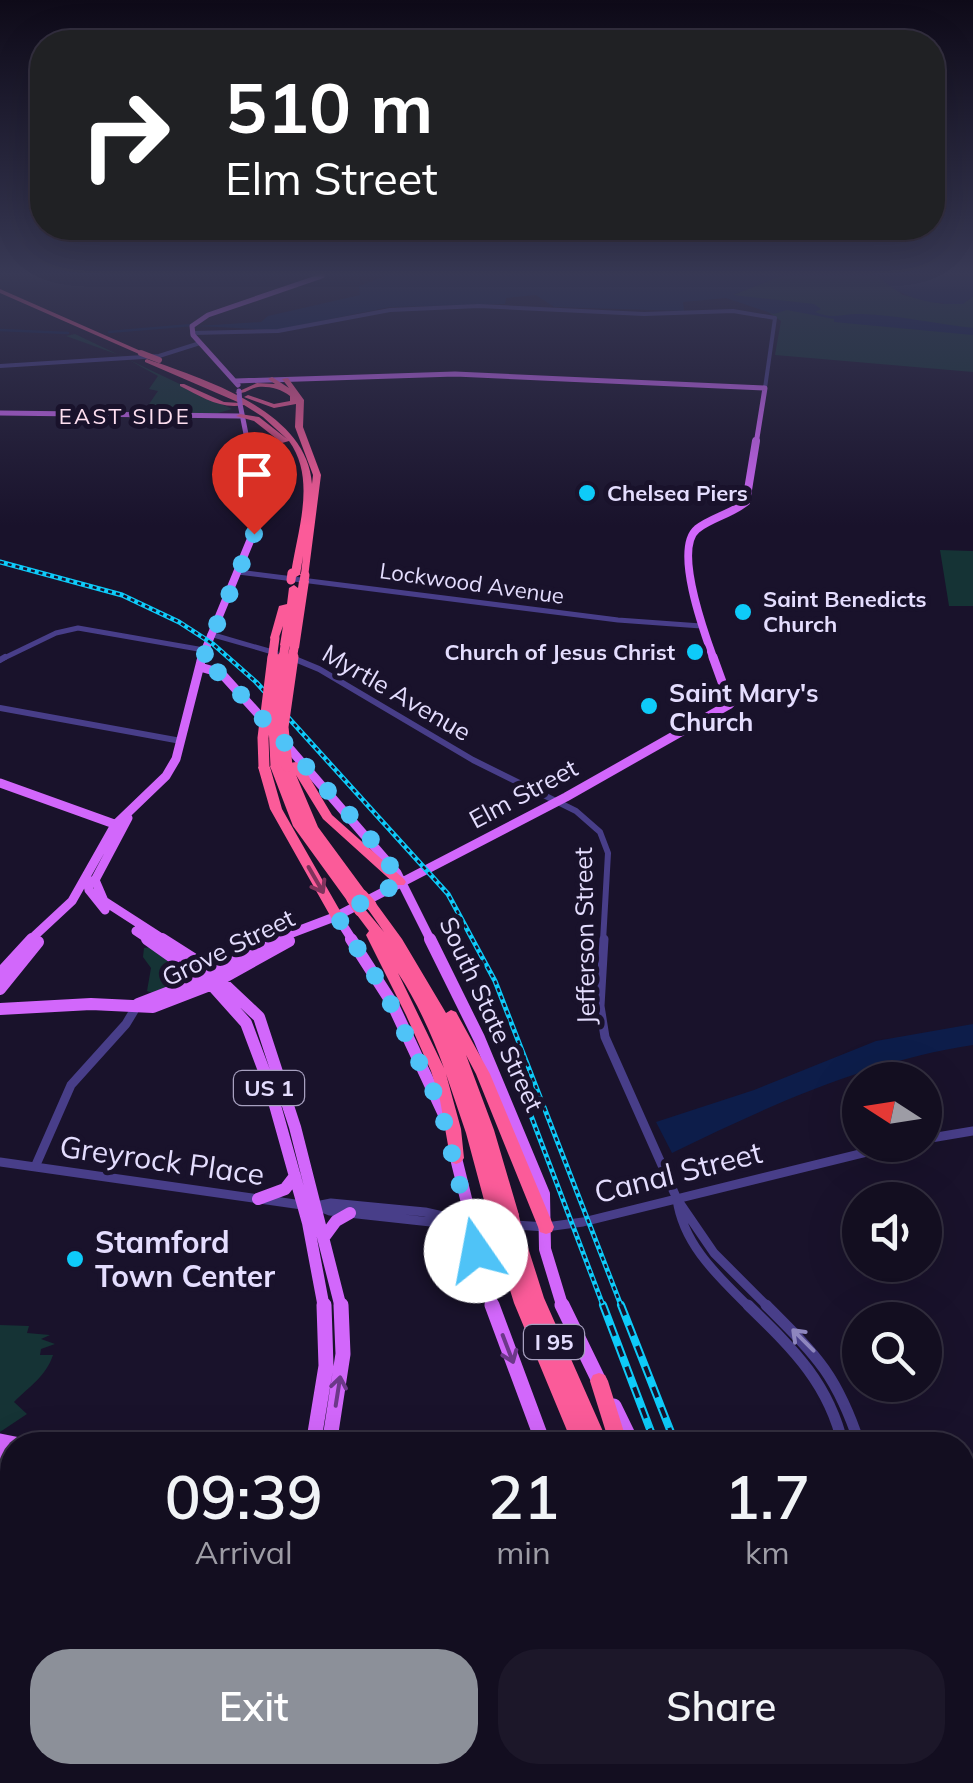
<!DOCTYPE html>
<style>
body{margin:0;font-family:Mulish,sans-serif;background:#1c1729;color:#f1f3f6;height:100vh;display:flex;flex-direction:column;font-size:38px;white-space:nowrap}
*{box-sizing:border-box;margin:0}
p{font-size:32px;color:#9d9ca5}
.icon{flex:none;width:55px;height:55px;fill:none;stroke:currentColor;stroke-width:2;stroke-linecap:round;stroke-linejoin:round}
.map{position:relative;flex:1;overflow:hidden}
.drawer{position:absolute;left:0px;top:1432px;width:975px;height:352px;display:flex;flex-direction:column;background:#130e20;border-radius:40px 40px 0 0;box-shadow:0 10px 40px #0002,0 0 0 2px #322e3e}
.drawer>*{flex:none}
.top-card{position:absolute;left:30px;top:30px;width:915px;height:210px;border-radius:40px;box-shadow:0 10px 40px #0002,0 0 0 2px #322e3e;background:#202124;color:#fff;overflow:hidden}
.needle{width:65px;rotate:282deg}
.buttons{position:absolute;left:842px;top:1062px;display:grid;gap:20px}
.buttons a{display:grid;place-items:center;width:100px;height:100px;border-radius:50%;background:#130e20;box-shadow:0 10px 40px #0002,0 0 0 2px #322e3e;font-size:50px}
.pin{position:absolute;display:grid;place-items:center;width:85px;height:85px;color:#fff;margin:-102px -42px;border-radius:50% 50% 50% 0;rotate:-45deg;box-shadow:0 0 10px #0007}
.pin .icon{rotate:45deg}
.me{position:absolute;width:110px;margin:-55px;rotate:348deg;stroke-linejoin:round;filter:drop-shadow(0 0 8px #0008)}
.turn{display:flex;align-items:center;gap:35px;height:210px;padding:0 30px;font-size:45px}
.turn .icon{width:130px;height:130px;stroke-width:2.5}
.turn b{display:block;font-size:70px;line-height:85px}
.eta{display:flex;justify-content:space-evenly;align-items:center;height:170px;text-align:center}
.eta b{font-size:60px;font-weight:600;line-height:70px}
.primary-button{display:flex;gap:20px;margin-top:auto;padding:20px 30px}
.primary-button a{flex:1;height:115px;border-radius:40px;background:#8c9099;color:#fff;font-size:40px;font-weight:600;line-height:115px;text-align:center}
.primary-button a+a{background:#1c1729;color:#f1f3f6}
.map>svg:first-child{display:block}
.green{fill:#153335}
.water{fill:#0d1d4a}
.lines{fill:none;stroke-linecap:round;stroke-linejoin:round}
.stream{stroke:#0d1d4a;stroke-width:2.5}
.minor-far4{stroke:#483e89;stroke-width:4}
.minor-far3{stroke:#483e89;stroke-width:5}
.minor-far2{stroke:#483e89;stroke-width:6}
.minor-far1{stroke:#483e89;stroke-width:9}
.minor{stroke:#483e89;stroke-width:11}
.major-far4{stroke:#d267fb;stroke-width:5}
.major-far3{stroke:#d267fb;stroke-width:8}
.major-far2{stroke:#d267fb;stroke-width:9}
.major-far1{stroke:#d267fb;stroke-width:12}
.major{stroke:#d267fb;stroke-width:15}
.highway{fill:#fb5b99;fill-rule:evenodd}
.rail-far1-casing{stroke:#0ecbf9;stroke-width:5}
.rail-casing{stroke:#0ecbf9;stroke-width:8}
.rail-far1{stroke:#19122b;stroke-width:2.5;stroke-dasharray:4;stroke-linecap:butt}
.rail{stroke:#19122b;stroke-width:4;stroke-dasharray:11;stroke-linecap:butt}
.major-bridge{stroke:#d267fb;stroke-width:5}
.highway-bridge-far3{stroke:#fb5b99;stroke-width:6}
.highway-bridge-far2{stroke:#fb5b99;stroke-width:9}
.highway-bridge-far1{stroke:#fb5b99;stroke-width:11}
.highway-bridge{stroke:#fb5b99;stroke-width:15}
.oneway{stroke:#7f335c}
.oneway2{stroke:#8e86be}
.oneway3{stroke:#6c3889}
.route{stroke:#4fc3f7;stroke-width:18;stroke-dasharray:0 32.4}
.poi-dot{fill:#0ecbf9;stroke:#19122b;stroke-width:4}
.labels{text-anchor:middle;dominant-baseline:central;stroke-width:10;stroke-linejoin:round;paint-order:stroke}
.far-neighbourhood-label{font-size:22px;letter-spacing:2.5px;fill:#fedff0;stroke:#19122b}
.far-poi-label{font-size:22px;font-weight:bold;fill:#e4ddfe;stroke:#19122b;text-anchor:start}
.far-street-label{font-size:22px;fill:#e4ddfe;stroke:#19122b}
.shield{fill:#19122b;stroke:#a7a0bf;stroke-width:2.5}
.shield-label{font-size:22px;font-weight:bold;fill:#e4ddfe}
.street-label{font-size:25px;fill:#e4ddfe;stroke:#19122b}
.poi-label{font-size:25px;font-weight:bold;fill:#e4ddfe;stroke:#19122b;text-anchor:start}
.near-street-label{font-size:30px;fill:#e4ddfe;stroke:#19122b}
.near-poi-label{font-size:30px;font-weight:bold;fill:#e4ddfe;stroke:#19122b;text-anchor:start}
</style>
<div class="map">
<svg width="973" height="1783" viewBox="0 0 973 1783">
<rect width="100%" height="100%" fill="#19122b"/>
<path class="green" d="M781 276H878L903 295 943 304 967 301 973 296V372L775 355 781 321 751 300 733 295Z
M75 334 232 409 218 413H143L158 391 149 389 158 376 122 356 66 336Z
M940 550 973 551V606H949Z
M152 947 193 977 152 993 147 991 151 968 143 957 144 948Z
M0 1325 29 1326 27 1333 50 1335 41 1339 55 1344 41 1349 40 1355H53C46 1376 30 1386 14 1402L27 1414 0 1432Z"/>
<path class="water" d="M386 276H781L733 295 814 304 821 309 815 312C832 320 844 313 861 314 898 315 936 324 973 328V335L834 322V319L787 310 774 314 726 298 683 302 684 311 554 307 536 295 506 298 505 304 390 307 276 330 197 326 261 322 268 316 360 295 359 286Z
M878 276H973V296L963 304C932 305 901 299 878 276Z
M973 1024V1045C867 1061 768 1106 672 1153L656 1122 754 1090 876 1041Z"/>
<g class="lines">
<path class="stream" d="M0 330 68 333
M109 332 192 325"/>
<path class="minor-far4" d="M192 333 278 331 390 310 479 306 644 314 733 311 775 318 765 388
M0 366 159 356 200 343"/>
<path class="minor-far3" d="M238 572 618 620 701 626
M210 634 276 653
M289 657 296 660
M0 660 56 633 78 628 204 650"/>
<path class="minor-far2" d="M290 657 319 669 473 760 576 811 600 832 608 853 603 941
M0 660 5 657
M0 708 181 741"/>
<path class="minor-far1" d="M604 939 600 1006 605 1037 677 1199 714 1253 769 1308
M925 1139 973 1131
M0 1162 302 1205
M35 1167 71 1085 126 1024 138 1004
M677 1199C683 1245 719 1277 750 1308
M316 1206 331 1203 425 1212 465 1221
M317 1206 330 1211 458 1225 501 1224
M515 1225 546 1227 583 1222 896 1145"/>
<path class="minor" d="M748 1305C792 1348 829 1383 843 1445
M766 1305C817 1356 837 1375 860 1445
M962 1676 973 1680"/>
<path class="major-far4" d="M236 381 455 374 765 388 756 444
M238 385 193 335 192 326 208 315 322 276
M240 404 248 444
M0 413 240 416"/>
<path class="major-far3" d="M201 660 255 529 253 465 248 441
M714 660C705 635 673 549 697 529 711 518 731 514 746 502L756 441"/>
<path class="major-far2" d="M200 667 221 673 269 726
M284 742 397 873 431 941
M0 783 117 825
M87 877 89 890 105 910
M95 880 104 901 166 941
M94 882 128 818
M337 916 353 941
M136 931 151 941
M29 941 72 901 115 825 166 776 176 759 202 657
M271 941 337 916 566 797 730 704 713 657"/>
<path class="major-far1" d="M147 939 212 985 246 1023 269 1084 308 1223 324 1308
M162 939 206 967 259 1017 295 1127 341 1308
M351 939 392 1003 446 1119
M430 939 479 1038 544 1194 545 1249 563 1308
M0 974 32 939
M0 989 38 942
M138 1004 195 982 276 939
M0 1009 91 1004 153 1007 210 985 289 941
M454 1150 493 1308
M258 1199 285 1189 295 1176
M325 1236 336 1221 350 1213"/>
<path class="major" d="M492 1305 544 1445
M562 1305 600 1383
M614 1406 633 1445
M0 1441 20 1445
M313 1445 326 1366 324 1305
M329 1445 343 1354 341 1305
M0 1451 12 1454
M0 1519 12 1509
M644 1772 647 1783
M743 1772 745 1783
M180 1783 184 1772
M199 1783 203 1772"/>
<path class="highway" d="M0 289 143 352 144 353 139 354 0 293Z
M147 359C206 380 307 411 312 484L313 475 295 427 296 404 274 408 244 397 248 395 274 404 290 401V396C281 389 269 386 258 387 247 389 247 394 235 393L257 383 275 384 268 379 272 377 289 388 282 379 288 378 304 400 303 427 321 475 308 577 300 575 303 556 301 574 296 577 291 574C297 531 317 480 289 441L282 443 254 421 236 416 240 414 259 417 287 439 263 417 244 405C221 410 200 396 180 386V384H184L224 402 240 403 145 362V360Z
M304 578 309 581 299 648 294 651 291 650 289 646 285 648 280 645 283 626 278 640H272L270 638 279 606 287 604 289 588 294 585 298 588 299 581Z
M296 762 302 765 332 815 404 879 406 882 404 885H396L323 819 296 775 318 827 368 895 362 899 357 897 356 902H348L293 826 270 766 276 763 282 766 283 764Z
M264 764 270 767 282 809 343 916 342 919H332L270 809 258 767Z
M371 901 375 902 402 939 446 1013 451 1010 456 1012 490 1074 554 1227 552 1232 546 1234 540 1232 538 1227 476 1074 466 1055 494 1130 519 1215 517 1220 511 1221 505 1220 504 1216 502 1220 496 1221 490 1220 488 1215 466 1133 446 1074 461 1129 464 1158 461 1162 456 1164 451 1162 440 1100 431 1071 406 1015 366 935 369 931 354 911 356 908H364L384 932 365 905ZM398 973C417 1002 432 1035 444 1068Z
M501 1228 507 1230 508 1234 510 1230 516 1228 522 1230 524 1235 544 1298 609 1445H573L514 1303 493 1235 495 1230Z
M599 1373 605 1375 608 1381 628 1445H610L590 1381 593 1375Z
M647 1772H712L714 1783H651Z
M717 1772H739L741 1783H719Z"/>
<g class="rail-far1-casing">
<path id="rail-far1" d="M0 562 122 595 179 622 213 644 256 682 448 894 495 981 622 1308
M527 1105 604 1308"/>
</g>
<g class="rail-casing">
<path id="rail" d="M603 1305 656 1445
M621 1305 676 1445
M773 1772 777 1783
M791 1772 795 1783
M809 1772 814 1783"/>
</g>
<use href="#rail-far1" class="rail-far1"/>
<use href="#rail" class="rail"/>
<path class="major-bridge" d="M239 391 240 404"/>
<path class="highway-bridge-far3" d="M141 353 159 360"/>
<path class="highway-bridge-far2" d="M291 580 292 573
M304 581 305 575
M272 660 275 638
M283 660 285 645
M292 660 294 648"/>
<path class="highway-bridge-far1" d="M276 766 274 725 283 657
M287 766 283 727 293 657
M264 767 263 738 273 657
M362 895 371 905
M352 899 360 911"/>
<path class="highway-bridge" d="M496 1215 501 1235
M511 1215 516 1235"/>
</g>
<defs><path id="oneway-shaft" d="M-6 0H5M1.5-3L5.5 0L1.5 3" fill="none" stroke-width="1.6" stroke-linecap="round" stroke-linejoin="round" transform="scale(2.5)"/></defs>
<use class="oneway" href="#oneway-shaft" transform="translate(316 880) rotate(60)"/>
<use class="oneway2" href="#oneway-shaft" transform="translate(803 1340) rotate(-135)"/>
<g class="oneway3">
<use href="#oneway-shaft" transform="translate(508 1349) rotate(69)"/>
<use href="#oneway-shaft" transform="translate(338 1391) rotate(-81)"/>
</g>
<linearGradient id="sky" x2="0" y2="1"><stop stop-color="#0e0a18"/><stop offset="0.52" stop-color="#383955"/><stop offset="1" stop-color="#383955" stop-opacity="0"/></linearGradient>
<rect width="973" height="526" fill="url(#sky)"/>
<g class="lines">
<path class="route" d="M254 534 200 666 212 668 226 678 367 834 399 878 400 882 337 916 384 990 440 1105 476 1251"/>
</g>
<g class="poi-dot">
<circle cx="587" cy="493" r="10"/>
<circle cx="743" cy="612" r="10"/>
<circle cx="695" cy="652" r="10"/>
<circle cx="649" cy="706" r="10"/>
<circle cx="75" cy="1259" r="10"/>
</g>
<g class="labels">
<g class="far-neighbourhood-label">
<text x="125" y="416">EAST SIDE</text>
</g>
<g class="far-poi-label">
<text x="607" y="493">Chelsea Piers</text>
<text x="763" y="599">Saint Benedicts<tspan x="763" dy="25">Church</tspan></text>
<text x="675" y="652" text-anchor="end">Church of Jesus Christ</text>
</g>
<g class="far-street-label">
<text transform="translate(472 583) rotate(8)">Lockwood Avenue</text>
</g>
<g class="shield">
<rect x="234" y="1071" width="70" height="34" rx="8"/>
<rect x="524" y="1325" width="60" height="34" rx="8"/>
</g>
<g class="shield-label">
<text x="269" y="1088">US 1</text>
<text x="554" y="1342">I 95</text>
</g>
<g class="street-label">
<text transform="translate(397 692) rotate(30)">Myrtle Avenue</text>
<text transform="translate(523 793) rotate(-28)">Elm Street</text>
<text transform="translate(584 936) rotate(-91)">Jefferson Street</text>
<text transform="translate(228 947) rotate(-26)">Grove Street</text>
<text transform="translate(492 1014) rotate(65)">South State Street</text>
</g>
<g class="poi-label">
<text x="669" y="692">Saint Mary's<tspan x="669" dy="29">Church</tspan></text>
</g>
<g class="near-street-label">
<text transform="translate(162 1160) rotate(8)">Greyrock Place</text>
<text transform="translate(678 1172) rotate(-14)">Canal Street</text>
</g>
<g class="near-poi-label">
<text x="95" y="1242">Stamford<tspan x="95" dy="34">Town Center</tspan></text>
</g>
</g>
</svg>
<div class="buttons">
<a><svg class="needle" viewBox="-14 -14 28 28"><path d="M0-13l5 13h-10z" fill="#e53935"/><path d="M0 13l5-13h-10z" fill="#9d9ca5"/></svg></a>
<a><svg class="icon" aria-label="sound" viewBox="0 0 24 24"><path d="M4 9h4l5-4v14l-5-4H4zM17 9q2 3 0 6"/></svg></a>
<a><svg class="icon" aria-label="search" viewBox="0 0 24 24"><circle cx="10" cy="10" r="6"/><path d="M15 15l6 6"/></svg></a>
</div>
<div class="pin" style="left:254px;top:534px;background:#d93025"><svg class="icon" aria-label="arrive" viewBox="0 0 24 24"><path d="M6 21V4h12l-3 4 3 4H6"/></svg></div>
<svg class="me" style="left:476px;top:1251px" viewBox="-20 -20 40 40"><circle r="19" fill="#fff"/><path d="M0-13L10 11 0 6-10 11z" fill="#4fc3f7"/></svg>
<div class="top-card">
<div class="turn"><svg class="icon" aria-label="right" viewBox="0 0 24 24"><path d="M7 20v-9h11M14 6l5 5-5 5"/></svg><div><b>510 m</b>Elm Street</div></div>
</div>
<section class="drawer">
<div class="eta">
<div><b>09:39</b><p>Arrival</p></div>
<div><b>21</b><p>min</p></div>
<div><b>1.7</b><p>km</p></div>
</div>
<div class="primary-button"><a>Exit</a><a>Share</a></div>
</section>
</div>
